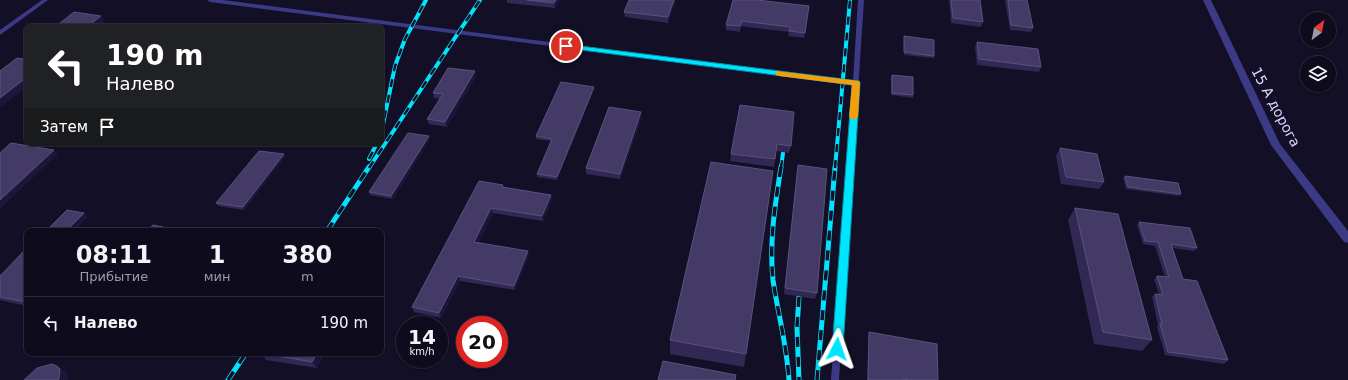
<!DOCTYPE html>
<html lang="ru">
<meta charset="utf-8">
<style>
body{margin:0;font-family:"DejaVu Sans",sans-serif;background:#1c1929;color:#f1f3f6;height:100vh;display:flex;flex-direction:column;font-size:15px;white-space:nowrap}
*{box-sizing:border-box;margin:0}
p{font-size:13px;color:#9b9ba3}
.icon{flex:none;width:22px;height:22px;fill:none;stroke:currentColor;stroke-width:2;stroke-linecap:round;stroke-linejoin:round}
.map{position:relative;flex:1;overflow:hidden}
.details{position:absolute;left:24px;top:228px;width:360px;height:128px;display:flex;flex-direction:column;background:#0e0b1c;border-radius:8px;box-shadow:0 1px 3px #0004,0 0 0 1px #2e2b3b}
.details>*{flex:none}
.banner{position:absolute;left:24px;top:24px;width:360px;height:122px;border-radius:8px;box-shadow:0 1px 3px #0004,0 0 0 1px #2e2b3b;background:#202124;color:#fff;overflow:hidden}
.needle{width:26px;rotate:32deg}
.buttons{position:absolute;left:1300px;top:12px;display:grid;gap:8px}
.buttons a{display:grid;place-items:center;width:36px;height:36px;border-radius:50%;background:#0e0b1c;box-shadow:0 1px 3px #0004,0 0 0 1px #2e2b3b;font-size:20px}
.speed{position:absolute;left:396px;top:316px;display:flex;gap:8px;font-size:20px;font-weight:700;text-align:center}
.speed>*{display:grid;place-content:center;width:52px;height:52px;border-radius:50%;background:#0e0b1c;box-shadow:0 1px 3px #0004,0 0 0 1px #2e2b3b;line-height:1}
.speed small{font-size:10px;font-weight:400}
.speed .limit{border:6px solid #d22;background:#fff;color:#111}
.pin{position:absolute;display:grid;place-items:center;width:34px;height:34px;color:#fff;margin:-17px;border:2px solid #fff;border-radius:50%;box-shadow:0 1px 4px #0007}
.me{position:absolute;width:44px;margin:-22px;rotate:4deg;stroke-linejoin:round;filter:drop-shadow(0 0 3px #0008)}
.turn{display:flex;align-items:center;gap:14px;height:84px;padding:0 16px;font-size:18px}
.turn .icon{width:52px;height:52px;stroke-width:2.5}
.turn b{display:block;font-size:28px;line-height:34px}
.then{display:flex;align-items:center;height:38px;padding:0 16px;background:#0003;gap:8px;font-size:15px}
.eta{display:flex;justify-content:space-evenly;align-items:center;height:68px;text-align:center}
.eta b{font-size:24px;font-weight:800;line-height:28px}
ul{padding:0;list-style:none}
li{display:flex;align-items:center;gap:12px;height:52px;padding:0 16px;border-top:1px solid #2e2b3b}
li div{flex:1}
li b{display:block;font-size:15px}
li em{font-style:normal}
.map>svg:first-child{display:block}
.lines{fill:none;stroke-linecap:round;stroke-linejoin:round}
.lane{fill:#3d3a85;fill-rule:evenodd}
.street{fill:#3d3a85;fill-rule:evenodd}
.rail-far1-casing{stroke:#00e5ff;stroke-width:4}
.rail-casing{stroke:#00e5ff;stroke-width:5}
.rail-far1{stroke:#130f26;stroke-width:2.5;stroke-dasharray:8;stroke-linecap:butt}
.rail{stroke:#130f26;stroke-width:3.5;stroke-dasharray:10;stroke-linecap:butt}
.wall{fill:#312854}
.shaded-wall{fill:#1d163a}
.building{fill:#433a66;stroke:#5a527e}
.route{fill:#00e5ff;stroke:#0095a6}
.slow{fill:#f59e0b}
.labels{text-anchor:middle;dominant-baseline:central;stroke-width:4;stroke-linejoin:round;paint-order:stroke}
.street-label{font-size:14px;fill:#d9d4ff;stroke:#130f26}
</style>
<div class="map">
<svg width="1348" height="380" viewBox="0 0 1348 380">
<rect width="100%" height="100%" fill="#130f26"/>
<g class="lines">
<path class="lane" d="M42 0H48L0 35V30Z
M207 0H223L853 81 858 0H864L839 380H831L853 85 210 2Z"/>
<path class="street" d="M1203 0H1211L1280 144 1348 231V243L1344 242 1271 145Z"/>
<g class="rail-far1-casing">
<path id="rail-far1" d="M381 134 395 66 405 39 426 0
M369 159 377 143
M369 168 480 0
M781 168 783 153
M835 168 850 0"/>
</g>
<g class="rail-casing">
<path id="rail" d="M781 167C775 205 769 242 773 280 778 314 787 346 789 380
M327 231 369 167
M799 297 797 327 799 380
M228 380 246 353
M817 380 835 167"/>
</g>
<use href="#rail-far1" class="rail-far1"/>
<use href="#rail" class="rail"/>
</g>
<path class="wall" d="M507 0H560L555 8 507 3Z
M676 0 668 23 625 17 624 12Z
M733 0 809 6 804 38 788 36 789 32 741 26 740 32 726 30V25Z
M949 0H980L983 22 981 27 951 23Z
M1005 0H1027L1033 28 1031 32 1010 30Z
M904 36 934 56V58L904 55Z
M977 42 1041 67 1039 72 977 65 975 47Z
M892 75 913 95V98L891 95V77Z
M476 76 447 127 429 124 427 119 440 99 434 98 433 93Z
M594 89 557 180 537 177V174L551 141 536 139V136Z
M740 105 791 146 789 153 776 151 774 167 730 161 731 154Z
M642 117 620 179 586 174V168Z
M430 139 393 199 370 195 369 192Z
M1060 148 1104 182 1099 189 1061 184 1056 156Z
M284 154 285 157 244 210 218 206 216 203Z
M798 165 817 293 815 299 784 294Z
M773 171 744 367 670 354V340Z
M1125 176 1181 194 1179 196 1126 189 1123 178Z
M503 185V188L551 195 552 200 543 221 493 213 478 243 529 256 515 290 460 281 441 318 414 312 412 307Z
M1075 208 1152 340 1142 351 1094 344 1068 220Z
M1139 222 1197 248 1194 251 1172 248 1183 279 1228 360 1224 364 1165 355 1157 327 1158 325 1152 297 1155 294H1159L1154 279 1157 276 1165 277 1155 246 1143 244 1137 225Z
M27 250V306L0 300V276Z
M869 332 938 380H867L869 334Z
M261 353H325L317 368 266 360Z"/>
<path class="shaded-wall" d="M556 0H560L555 8 554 3Z
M674 0H676L668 23V17Z
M101 16 105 22 99 27H87Z
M475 71 476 76 447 127 445 122Z
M27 77V87L0 108V98Z
M594 87V89L557 180V177Z
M641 112 642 117 620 179V174Z
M429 136 430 139 393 199 391 196Z
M54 150 58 154 0 209V200Z
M284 154 285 157 244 210 243 207Z
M551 195 552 200 543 221 542 216Z
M491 208 493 213 476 247 474 242Z
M84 213 88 217 75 231H66Z
M528 251 529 256 515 290 514 286Z
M458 276 460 281 441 318 439 313Z
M317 353H325L317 368 312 362Z
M57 366 66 372 68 375V380H58Z"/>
<path class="building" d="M527 0H556L554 3Z
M629 0H674L668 17 624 12Z
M733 0H757L809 6 805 33 789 31 790 27 742 21 740 26 726 25Z
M951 0H980L983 22 953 18Z
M1008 0H1027L1033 28 1011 25Z
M74 12 101 16 87 27H55Z
M148 26 157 27H146Z
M904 36 934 40V56L904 52Z
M977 42 1038 49 1041 67 979 59Z
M27 57V77L0 98V71L17 58 24 59Z
M448 68 475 71 445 122 427 119 443 94 433 93Z
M892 75 913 77V95L892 93Z
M561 82 594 87 557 177 537 174 552 139 536 136Z
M740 105 794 112 791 146 777 144 775 159 731 154Z
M609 107 641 112 620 174 586 168Z
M408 133 429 136 391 196 369 192Z
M11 143 54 150 0 200V153Z
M1060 148 1097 154 1104 182 1066 177Z
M259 151 284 154 243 207 216 203Z
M711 162 773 171 746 354 670 340Z
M798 165 827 169 817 293 785 288Z
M1125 176 1178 183 1181 194 1128 187Z
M479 181 503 185 502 187 551 195 542 216 491 208 474 242 528 251 514 286 458 276 439 313 412 307Z
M1075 208 1118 214 1152 340 1103 332Z
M67 210 84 213 66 231H46Z
M1139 222 1190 228 1197 248 1171 244 1183 279 1197 281 1228 360 1168 352 1160 324H1162L1155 294 1163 295 1157 276 1169 277 1158 242 1145 241Z
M153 225 172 229 170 231H148Z
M27 250V301L26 302 0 297V276L24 251 26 252Z
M869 332 937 344 938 380H909L904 379V380H868Z
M261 353H317L312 362Z
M663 361 736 375 735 380H658Z
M52 364 57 366 60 369 59 379 58 380H24L37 368Z"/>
<path class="route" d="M564 44 859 81 860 83 843 349 841 352 837 354 833 352 832 349 852 85 566 48H564Z"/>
<path class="slow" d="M776 71 859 81 860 83 858 117 854 120 849 117 852 85 779 76 776 75Z"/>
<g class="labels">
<g class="street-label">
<text transform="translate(1276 107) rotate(62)">15 А дорога</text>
</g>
</g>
</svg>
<div class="buttons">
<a><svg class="needle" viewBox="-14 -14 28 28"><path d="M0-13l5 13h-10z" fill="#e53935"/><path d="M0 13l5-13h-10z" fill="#9b9ba3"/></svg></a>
<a><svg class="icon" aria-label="layers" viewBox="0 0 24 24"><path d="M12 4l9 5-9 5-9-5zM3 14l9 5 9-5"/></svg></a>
</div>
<div class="speed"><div>14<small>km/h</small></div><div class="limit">20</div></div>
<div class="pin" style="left:566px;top:46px;background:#d93025"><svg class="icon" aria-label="arrive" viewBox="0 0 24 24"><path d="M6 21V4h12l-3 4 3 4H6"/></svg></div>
<svg class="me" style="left:837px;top:349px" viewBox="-20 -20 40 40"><path d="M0-17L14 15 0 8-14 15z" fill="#00e5ff" stroke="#fff" stroke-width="4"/></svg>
<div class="banner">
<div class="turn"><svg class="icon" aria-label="left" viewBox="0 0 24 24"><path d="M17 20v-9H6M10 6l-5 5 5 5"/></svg><div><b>190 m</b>Налево</div></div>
<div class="then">Затем<svg class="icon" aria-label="arrive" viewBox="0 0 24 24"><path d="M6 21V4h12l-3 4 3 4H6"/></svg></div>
</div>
<section class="details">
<div class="eta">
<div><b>08:11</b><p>Прибытие</p></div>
<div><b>1</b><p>мин</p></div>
<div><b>380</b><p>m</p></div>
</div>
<ul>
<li><svg class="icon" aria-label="left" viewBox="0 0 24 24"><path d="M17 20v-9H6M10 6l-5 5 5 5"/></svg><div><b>Налево</b></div><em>190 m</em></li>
</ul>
</section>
</div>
